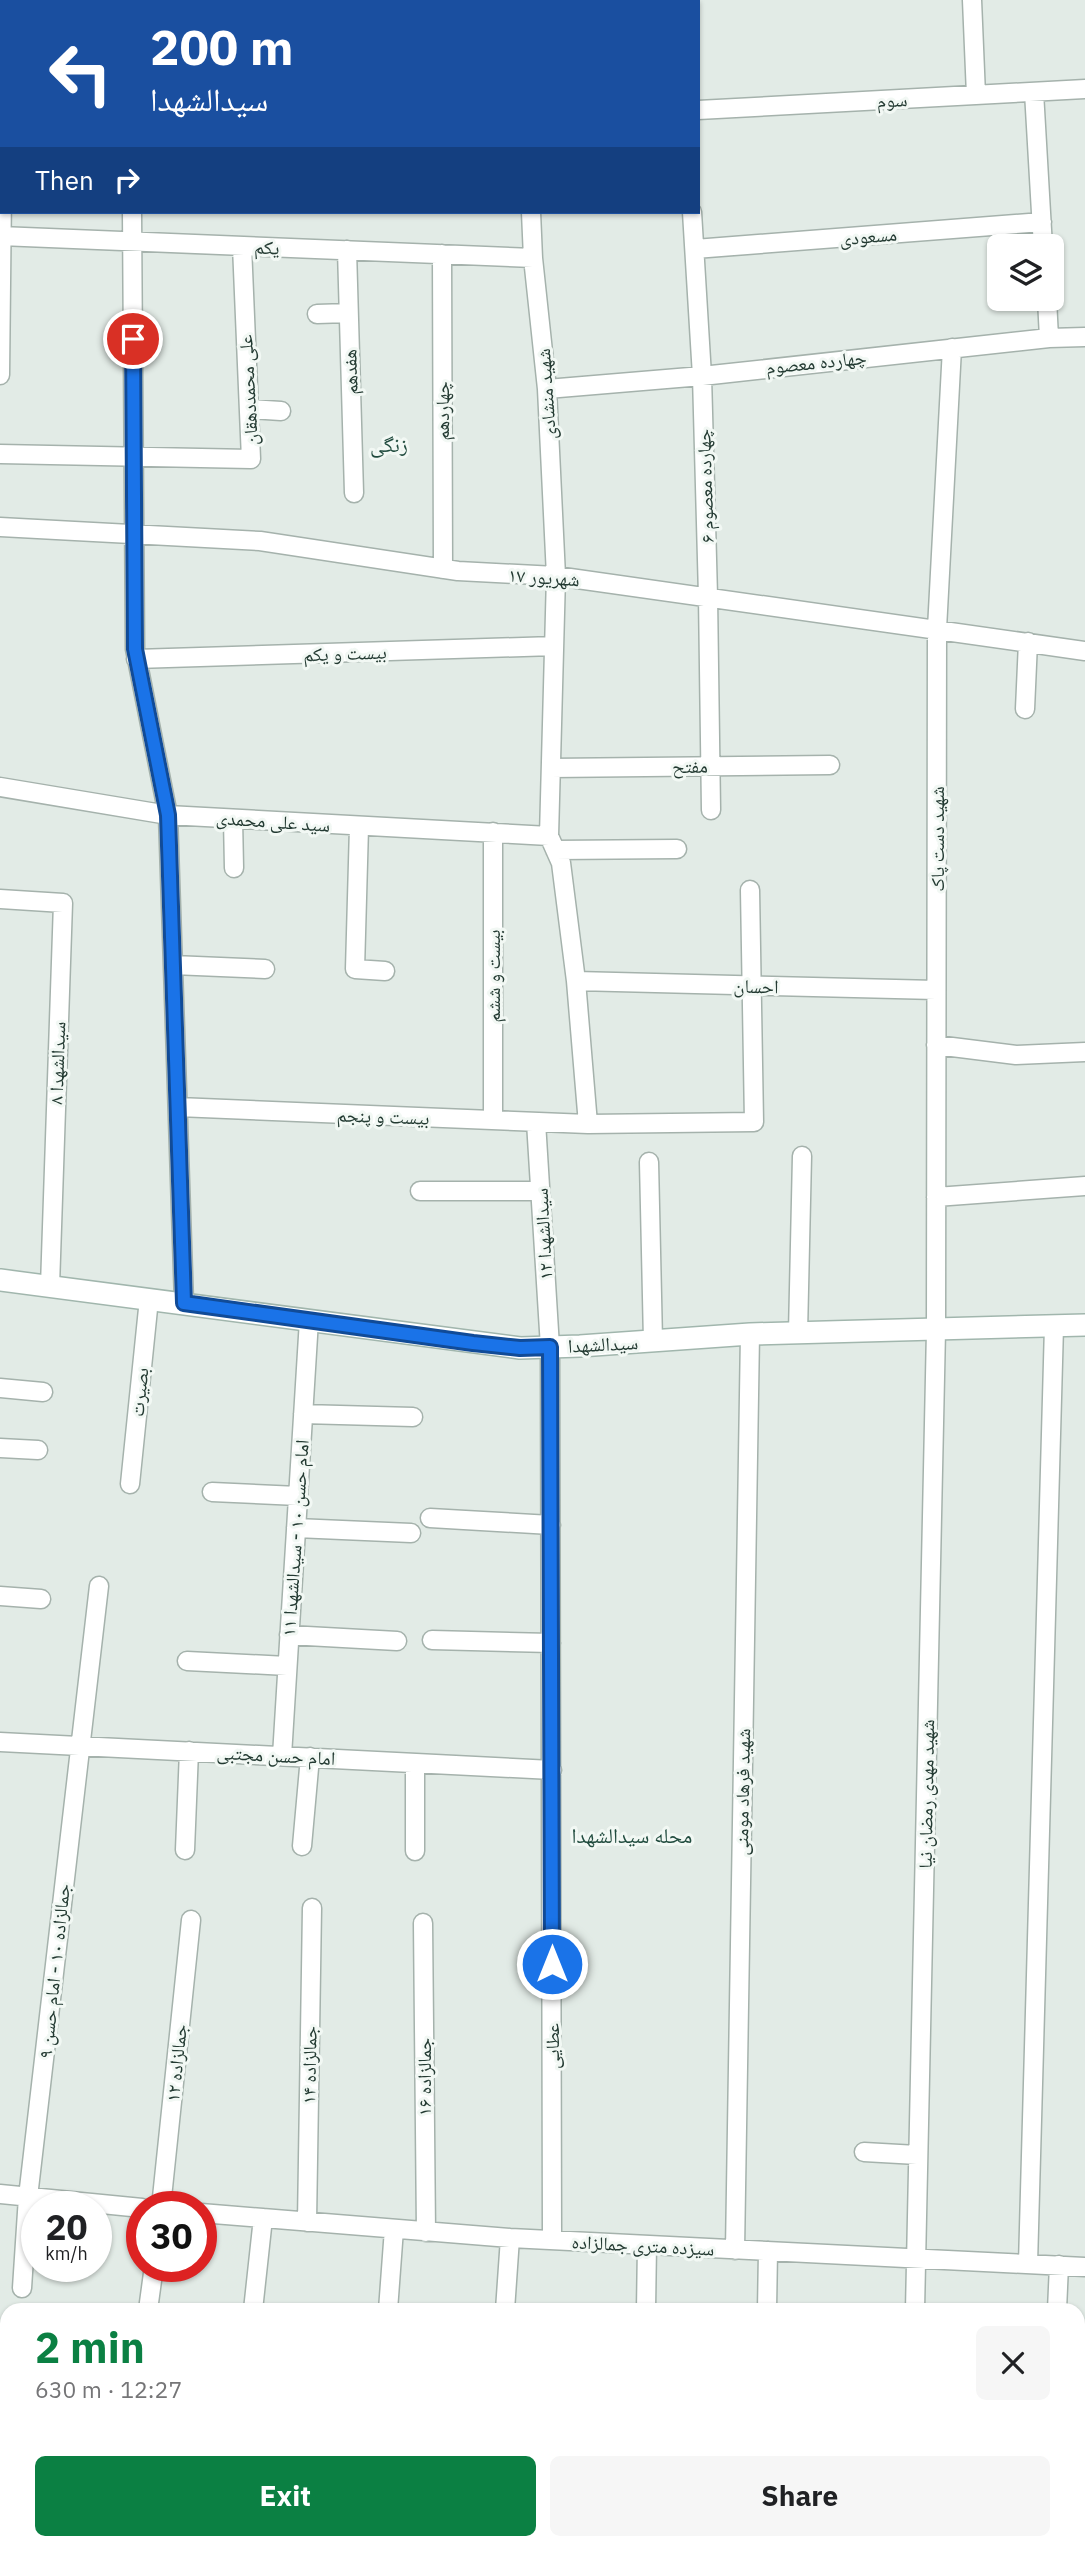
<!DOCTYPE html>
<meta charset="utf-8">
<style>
body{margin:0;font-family:"IBM Plex Sans","Noto Naskh Arabic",sans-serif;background:#f6f6f6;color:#202124;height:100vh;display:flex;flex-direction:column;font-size:26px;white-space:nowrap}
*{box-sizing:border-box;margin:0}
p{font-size:23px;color:#757577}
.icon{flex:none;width:38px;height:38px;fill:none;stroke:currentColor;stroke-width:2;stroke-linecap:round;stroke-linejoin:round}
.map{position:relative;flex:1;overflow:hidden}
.panel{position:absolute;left:0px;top:2303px;width:1085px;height:247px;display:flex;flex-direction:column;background:#fff;border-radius:21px 21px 0 0;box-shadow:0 2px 5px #0004}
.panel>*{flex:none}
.guide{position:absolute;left:0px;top:0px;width:700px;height:214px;box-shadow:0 2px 5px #0004;background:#1a4fa0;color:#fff;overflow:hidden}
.fabs{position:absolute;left:987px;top:234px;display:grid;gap:14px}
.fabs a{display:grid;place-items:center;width:77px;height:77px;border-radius:10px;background:#fff;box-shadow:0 2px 5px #0004;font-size:35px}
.speed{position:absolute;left:21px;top:2191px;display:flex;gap:14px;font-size:35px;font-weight:700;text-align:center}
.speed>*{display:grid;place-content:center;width:91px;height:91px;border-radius:50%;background:#fff;box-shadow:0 2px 5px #0004;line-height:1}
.speed small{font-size:18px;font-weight:400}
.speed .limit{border:10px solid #d22;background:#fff;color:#111}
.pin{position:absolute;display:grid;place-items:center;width:60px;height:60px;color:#fff;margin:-30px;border:4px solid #fff;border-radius:50%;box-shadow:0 2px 7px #0007}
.me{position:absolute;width:77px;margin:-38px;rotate:0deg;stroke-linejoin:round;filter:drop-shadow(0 0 5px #0008)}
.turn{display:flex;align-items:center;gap:24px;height:147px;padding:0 35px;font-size:32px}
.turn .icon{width:91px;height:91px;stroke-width:2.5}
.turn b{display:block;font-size:49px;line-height:60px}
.then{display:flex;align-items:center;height:66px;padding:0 35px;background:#0003;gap:14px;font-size:26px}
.round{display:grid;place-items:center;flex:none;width:74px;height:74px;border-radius:10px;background:#f6f6f6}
.summary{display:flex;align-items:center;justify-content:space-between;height:119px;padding:0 35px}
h1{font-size:42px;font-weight:800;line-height:52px;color:#0b8043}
.action{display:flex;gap:14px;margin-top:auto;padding:14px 35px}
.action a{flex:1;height:80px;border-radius:10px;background:#0b8043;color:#fff;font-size:28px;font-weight:800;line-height:80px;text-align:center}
.action a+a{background:#f6f6f6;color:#202124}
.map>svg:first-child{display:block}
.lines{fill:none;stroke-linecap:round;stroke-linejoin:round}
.street-casing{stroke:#a5b2ac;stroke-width:21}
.secondary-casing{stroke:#a1b6ad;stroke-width:24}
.street{stroke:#fff;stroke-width:18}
.secondary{stroke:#fff;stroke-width:21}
.route-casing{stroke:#114b97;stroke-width:18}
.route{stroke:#1a73e8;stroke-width:12}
.labels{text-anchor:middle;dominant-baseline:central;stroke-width:6;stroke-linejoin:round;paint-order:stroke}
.street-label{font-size:19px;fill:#233a32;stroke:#f2f8f4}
.neighbourhood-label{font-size:21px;fill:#204b3e;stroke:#f2f8f4}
</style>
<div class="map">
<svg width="1085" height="2549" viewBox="0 0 1085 2549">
<rect width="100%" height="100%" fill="#e2ebe6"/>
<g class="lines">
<g class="street-casing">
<path id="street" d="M520 0V2
M685 0V2
M972 0 976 95
M7 2V0
M225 2V0
M0 24H2
M1034 92 1043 247
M698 110 1085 89
M132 212 135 649 168 815 184 1303
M531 212 533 258 547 389 556 576 549 836 561 863 576 981 588 1124
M692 212 702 376 708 596 711 810
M0 236 533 258
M695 249 1042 222
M347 250 354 493
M442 254 443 569
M1047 299 1049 338
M317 314 348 313
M0 375 2 192
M547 389 702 376 1049 338 1085 337
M249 409 281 411
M0 454 251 459 242 246
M0 527 260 541 458 571 556 576 1085 651
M136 659 554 646
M1025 709 1028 642
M551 768 830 765
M0 787 168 815 549 836
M233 819 234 868
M359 827 355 969 385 971
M555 850 677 849
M0 899 63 903 50 1286
M173 965 265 969
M576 981 936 990
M936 1045 1016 1055 1085 1052
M178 1107 588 1124 754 1122 750 890
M493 1120V832
M536 1122 550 1347 552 2240
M649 1162 653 1341
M420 1191H540
M936 1197 1085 1186
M798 1333 802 1156
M0 1388 43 1392
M303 1414 413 1417
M0 1448 38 1450
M130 1484 149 1299
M212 1492 298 1496
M430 1518 551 1525
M296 1528 411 1533
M0 1596 41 1599
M289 1635 397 1641
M432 1640 551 1643
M187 1661 287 1666
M0 1742 552 1770
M282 1756 309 1320
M302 1846 310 1757
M185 1850 189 1751
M415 1851V1763
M423 1923 426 2232
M864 2152 917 2155
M0 2194 142 2208
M161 2207 191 1920
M201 2213 510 2238 1085 2267
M307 2222 312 1908
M735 2250 750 1334
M1028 2264 1054 1326
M22 2288 28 2197 99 1586
M148 2310 154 2266
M253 2310 263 2218
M388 2310 394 2229
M505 2310 510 2238
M646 2310 647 2245
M767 2310 768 2251
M915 2310 936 1330 937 629 952 348
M1057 2310 1059 2265
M119 2549V2543
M227 2549 228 2543
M372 2549V2543
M487 2549 488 2543
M915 2549V2543
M1047 2549 1048 2543"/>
</g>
<g class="secondary-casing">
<path id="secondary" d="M0 1280 520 1348 580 1346 750 1334 1085 1325"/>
</g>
<use href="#street" class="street"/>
<use href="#secondary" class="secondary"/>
</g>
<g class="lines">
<g class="route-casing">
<path id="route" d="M133 339 135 649 168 815 184 1303 473 1343 520 1348 550 1347 552 1964"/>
</g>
<use href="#route" class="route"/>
</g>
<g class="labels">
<g class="street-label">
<text transform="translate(892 100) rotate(-3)">سوم</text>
<text transform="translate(868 236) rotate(-5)">مسعودی</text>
<text transform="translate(267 247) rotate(2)">یکم</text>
<text transform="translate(816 362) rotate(-6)">چهارده معصوم</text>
<text transform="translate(350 372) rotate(-92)">هفدهم</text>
<text transform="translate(248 390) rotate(-93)">علی محمددهقان</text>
<text transform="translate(546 394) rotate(-94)">شهید منشادی</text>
<text transform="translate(442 411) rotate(-90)">چهاردهم</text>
<text transform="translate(705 486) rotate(-92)">چهارده معصوم ۶</text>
<text transform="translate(544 577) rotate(4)">۱۷ شهریور</text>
<text transform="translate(345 653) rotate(-2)">بیست و یکم</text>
<text transform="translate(690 766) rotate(-1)">مفتح</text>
<text transform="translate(273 821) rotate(4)">سید علی محمدی</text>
<text transform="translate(937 839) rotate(-90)">شهید دست پاک</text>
<text transform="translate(493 976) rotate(-90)">بیست و ششم</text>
<text transform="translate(756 986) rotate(1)">احسان</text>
<text transform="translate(57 1063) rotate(-88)">سیدالشهدا ۸</text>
<text transform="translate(383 1116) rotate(2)">بیست و پنجم</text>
<text transform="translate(543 1234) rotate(-93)">سیدالشهدا ۱۲</text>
<text transform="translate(603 1344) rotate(-3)">سیدالشهدا</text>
<text transform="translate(139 1392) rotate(-84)">بصیرت</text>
<text transform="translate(295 1538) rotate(-86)">امام حسن ۱۰ - سیدالشهدا ۱۱</text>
<text transform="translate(276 1755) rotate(3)">امام حسن مجتبی</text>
<text transform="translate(742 1792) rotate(-89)">شهید فرهاد مومنی</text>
<text transform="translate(926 1794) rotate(-89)">شهید مهدی رمضان نیا</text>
<text transform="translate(54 1971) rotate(-84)">جمالزاده ۱۰ - امام حسن ۹</text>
<text transform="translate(552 2046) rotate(-90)">عطایی</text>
<text transform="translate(176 2063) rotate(-84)">جمالزاده ۱۲</text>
<text transform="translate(309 2065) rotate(-89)">جمالزاده ۱۴</text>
<text transform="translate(424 2077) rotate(-90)">جمالزاده ۱۶</text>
<text transform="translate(643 2245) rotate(3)">سیزده متری جمالزاده</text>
</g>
<g class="neighbourhood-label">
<text x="389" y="444">زنگی</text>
<text x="632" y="1835">محله سیدالشهدا</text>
</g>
</g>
</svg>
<div class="fabs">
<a><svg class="icon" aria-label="layers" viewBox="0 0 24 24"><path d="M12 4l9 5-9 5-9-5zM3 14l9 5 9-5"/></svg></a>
</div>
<div class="speed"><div>20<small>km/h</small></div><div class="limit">30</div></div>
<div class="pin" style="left:133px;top:339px;background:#d93025"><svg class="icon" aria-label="arrive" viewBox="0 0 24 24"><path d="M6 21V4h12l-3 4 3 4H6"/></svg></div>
<svg class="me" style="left:552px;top:1964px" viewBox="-20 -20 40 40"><circle r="17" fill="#1a73e8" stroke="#fff" stroke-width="3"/><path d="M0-11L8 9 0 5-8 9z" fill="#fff"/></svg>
<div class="guide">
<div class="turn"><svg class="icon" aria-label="left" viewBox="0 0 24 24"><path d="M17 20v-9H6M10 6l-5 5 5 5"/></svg><div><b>200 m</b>سیدالشهدا</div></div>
<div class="then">Then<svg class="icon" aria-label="right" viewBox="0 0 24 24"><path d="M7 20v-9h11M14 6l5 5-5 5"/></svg></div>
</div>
<section class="panel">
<div class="summary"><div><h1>2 min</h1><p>630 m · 12:27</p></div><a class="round"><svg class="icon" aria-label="close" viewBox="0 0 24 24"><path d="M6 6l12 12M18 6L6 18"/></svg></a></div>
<div class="action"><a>Exit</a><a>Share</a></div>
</section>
</div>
